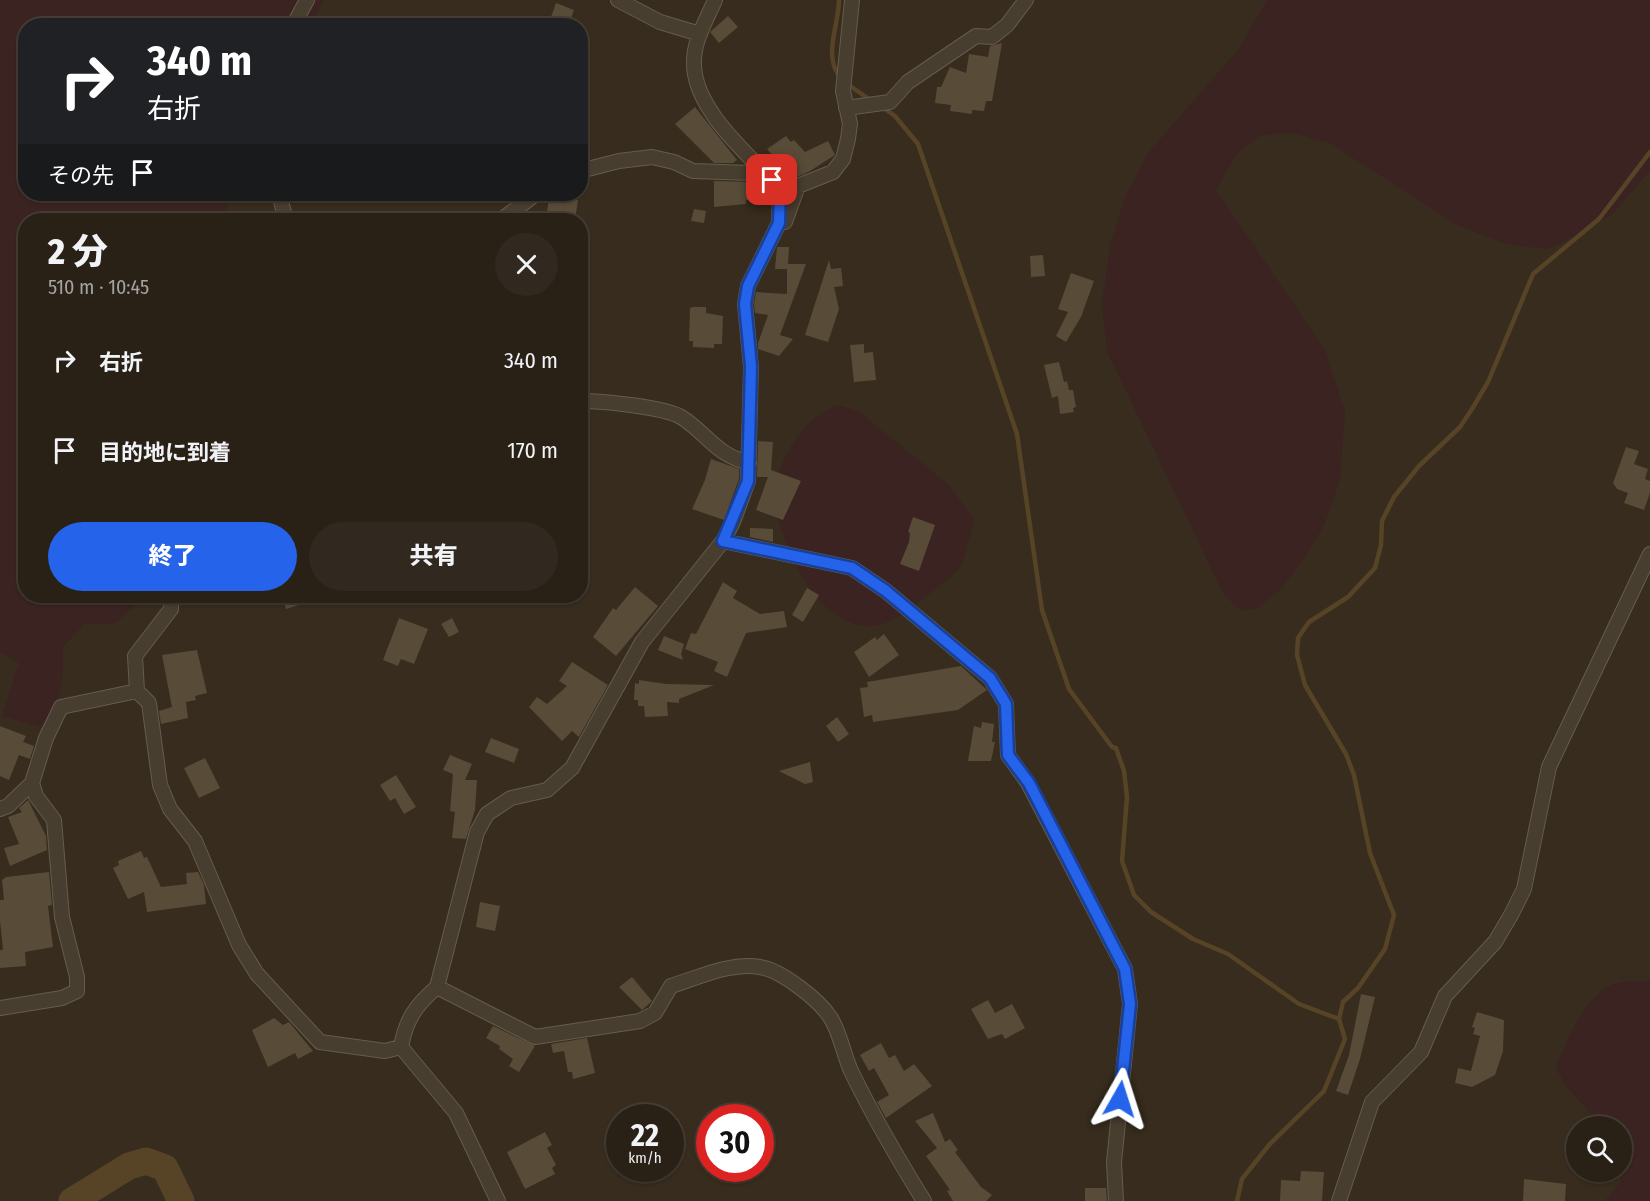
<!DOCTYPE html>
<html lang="ja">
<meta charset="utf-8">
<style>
body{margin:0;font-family:"Fira Sans Condensed","Noto Sans JP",sans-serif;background:#31291f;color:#f1f3f6;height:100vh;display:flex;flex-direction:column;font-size:22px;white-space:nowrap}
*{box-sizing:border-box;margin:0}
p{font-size:20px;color:#a5a3a1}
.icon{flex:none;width:33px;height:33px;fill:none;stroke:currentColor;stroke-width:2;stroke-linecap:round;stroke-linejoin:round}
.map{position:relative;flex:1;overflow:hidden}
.sheet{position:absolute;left:18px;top:213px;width:570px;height:390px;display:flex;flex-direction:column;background:#292116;border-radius:24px;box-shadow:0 2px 4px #0004,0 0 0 2px #453e35}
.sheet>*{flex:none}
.hud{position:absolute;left:18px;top:18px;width:570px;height:183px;border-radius:24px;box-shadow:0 2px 4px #0004,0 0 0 2px #453e35;background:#202124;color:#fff;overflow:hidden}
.fabs{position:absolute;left:1566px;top:1116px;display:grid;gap:12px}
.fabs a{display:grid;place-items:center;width:66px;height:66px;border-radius:50%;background:#292116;box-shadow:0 2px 4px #0004,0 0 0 2px #453e35;font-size:30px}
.speed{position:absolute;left:606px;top:1104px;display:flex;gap:12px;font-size:30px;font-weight:700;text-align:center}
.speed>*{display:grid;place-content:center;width:78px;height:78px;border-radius:50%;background:#292116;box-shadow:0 2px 4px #0004,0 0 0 2px #453e35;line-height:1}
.speed small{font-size:15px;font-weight:400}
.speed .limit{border:9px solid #d22;background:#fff;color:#111}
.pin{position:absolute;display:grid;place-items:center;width:51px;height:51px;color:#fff;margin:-26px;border-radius:12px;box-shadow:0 3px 9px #0006}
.me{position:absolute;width:66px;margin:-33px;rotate:6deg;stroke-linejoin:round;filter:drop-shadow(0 0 4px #0008)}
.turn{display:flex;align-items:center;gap:21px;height:126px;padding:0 30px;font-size:27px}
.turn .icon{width:78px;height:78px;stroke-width:2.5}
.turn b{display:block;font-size:42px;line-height:51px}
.then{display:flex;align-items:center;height:57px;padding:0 30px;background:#0003;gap:12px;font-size:22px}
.round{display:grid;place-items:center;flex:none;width:63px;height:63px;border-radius:32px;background:#31291f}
.headline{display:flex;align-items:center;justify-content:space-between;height:102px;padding:0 30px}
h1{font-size:36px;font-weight:800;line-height:45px}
.cta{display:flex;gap:12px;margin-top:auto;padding:12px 30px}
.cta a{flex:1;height:69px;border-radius:36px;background:#2563eb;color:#fff;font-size:24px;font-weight:800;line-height:69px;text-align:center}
.cta a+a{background:#31291f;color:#f1f3f6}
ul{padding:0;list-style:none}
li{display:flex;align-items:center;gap:18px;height:90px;padding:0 30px}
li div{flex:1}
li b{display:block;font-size:22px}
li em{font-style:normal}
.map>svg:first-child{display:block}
.green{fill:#3a2321}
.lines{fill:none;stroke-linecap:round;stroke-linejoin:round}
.stream{stroke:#574427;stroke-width:4.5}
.river{stroke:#574427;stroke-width:27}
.building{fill:#584b38}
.street-casing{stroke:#665c4e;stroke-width:16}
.street{stroke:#473e30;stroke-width:14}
.route-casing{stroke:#184099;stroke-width:15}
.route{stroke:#2563eb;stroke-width:10}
</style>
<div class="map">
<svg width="1650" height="1201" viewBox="0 0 1650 1201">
<rect width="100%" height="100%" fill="#372c1d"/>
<path class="green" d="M0 0H324L315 16 303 25 26 26V194H197L228 201 225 217 218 220H26V596H144L116 623 84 624 63 647C63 682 64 697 41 727L2 716 19 663 0 651Z
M1267 0H1650V171L1613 213 1588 230 1548 249 1506 244 1457 225 1330 143 1289 132 1259 136 1236 155 1216 190 1325 350 1345 412 1340 480 1324 525 1305 557 1281 589 1258 608 1242 611 1224 595 1107 351 1102 303 1111 243 1125 197 1149 152 1238 50Z
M836 405 858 411 950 486 974 521C969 535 967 552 961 565 956 575 930 592 920 601 904 614 881 631 858 625 815 613 793 564 780 525 778 518 774 510 774 503 774 463 801 421 836 405Z
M1626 981H1650V1201H1605L1619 1184 1625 1159 1622 1154V1126H1602L1566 1086 1556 1068C1565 1042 1583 1002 1607 987 1612 984 1620 983 1626 981Z"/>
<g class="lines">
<path class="stream" d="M839 0C839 25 822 57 841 78
M847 84 872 101
M882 107 895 116 918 144 1017 434 1042 610 1069 689 1112 747 1116 748 1124 771 1127 797 1122 861 1134 895 1151 912 1193 939 1228 954 1299 1004 1339 1019
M1237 1201 1242 1179 1269 1145 1324 1091 1345 1039 1339 1019 1343 1002 1358 988 1385 949 1394 915 1370 853 1354 775 1346 754 1305 685 1297 655 1298 638 1309 622 1348 597 1375 568 1381 545 1382 521 1394 497 1419 466 1460 427 1472 409 1488 382 1533 274 1599 219 1650 152"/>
<path class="river" d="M72 1201 129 1166 146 1161 165 1168 181 1201"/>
</g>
<path class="building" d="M556 3 574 10 569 24 551 17Z
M728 16 738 27 719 43 710 32Z
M1002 43 992 101H986L984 111 972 110V114L950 111 951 105 935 103 937 87H941L950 67 966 73 969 54 988 57 990 46Z
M695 107 737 160 733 163H714L675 124Z
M786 136 791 142 794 140 805 152 828 141 835 155 810 171 793 179 767 149Z
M757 180 758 199 746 200V204L714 207V181L751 182Z
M549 197 578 200 575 220H546Z
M694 209 706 211 704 223 691 221Z
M777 247H789L788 264H806L780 335 793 339 779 356 758 349V343L768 315 755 313 754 304 756 292 787 294V269H775Z
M1043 255 1045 276 1031 277 1030 256Z
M829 260 831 269 841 268 843 286 834 287 839 309 828 342 805 335Z
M1071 273 1094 281 1081 317 1066 342 1056 336 1068 312 1058 309Z
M693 307H706V313L723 316 722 344H714V348L693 347V341H689L690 308Z
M864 344V353L873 352 876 380 854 382 850 345Z
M1059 362 1064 382 1067 381 1069 390H1073L1076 407 1073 408 1074 412 1060 414 1058 396 1052 398 1044 365Z
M758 441 773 442 771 470 801 481 783 520 756 510 768 477H757Z
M1626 447 1639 451 1634 464 1648 469 1645 479 1650 481V493L1644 510 1624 503 1628 493 1617 489 1613 483Z
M711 459 739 469V479L724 520 692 509 705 480Z
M913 517 935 525 919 571 900 564 909 542 910 533 908 532Z
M750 528 773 529V542L750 537Z
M723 582 737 591 733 598 760 614 784 611 787 627 746 633 727 677 714 671 718 662 685 649 691 633 696 634Z
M635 587 658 606 616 656 593 637 613 608 616 610Z
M807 588 819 595 803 622 792 615Z
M282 596H321V598L286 609Z
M399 618 428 629 414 664 401 659 398 666 383 660Z
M452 618 459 632 449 637 441 624Z
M884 634 899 655 869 677 854 652 875 637 877 640Z
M664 636 684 644 681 654 683 660 658 650Z
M197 650 207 693 195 696 196 700 186 702 188 718 161 724 159 711 172 707 162 655Z
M572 662 608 685 579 737 572 731 562 741 529 707 537 697 547 704 567 686 559 681Z
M961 666 987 690 958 710 873 722 872 715 864 717 860 688 868 687 867 682Z
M639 680 666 684 714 685 679 699V703L667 702 668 716 645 717 644 706H638V700H634L635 683 639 684Z
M837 717 849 734 838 742 826 726Z
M982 722 994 724 992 742H995L991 761H968L974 726 981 728Z
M0 726 26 736 23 742 34 746 30 759 19 755 9 780 0 776Z
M491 738 519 749 514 763 485 752Z
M450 755 472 764 465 780H477L475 810 466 839 452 838 455 812 450 811 453 774 443 770Z
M205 758 220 788 199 798 184 768Z
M810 762 813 782 805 784 779 771Z
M396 775 416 807 404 814 395 798 390 801 380 785Z
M28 800 46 836 47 850 10 866 4 848 19 844 8 817 22 812 19 808Z
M141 851 144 858 147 857 161 887 187 884 186 873 198 872 204 885 206 904 147 912 144 892 128 899 113 868 119 865 118 861Z
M49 872 52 905 48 906 53 947 25 952 26 966 0 968V950H3L0 921V900H4L2 880 6 877Z
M480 902 500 906 495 931 476 927Z
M632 977 652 1001 642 1010 619 987Z
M1361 994 1375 997 1360 1059 1348 1095 1336 1091 1349 1055Z
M988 1000 995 1013 1012 1004 1025 1028 1005 1039 1002 1034 988 1039 971 1009Z
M1477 1012 1504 1020 1503 1051 1495 1075 1472 1087 1455 1083 1458 1068 1471 1071 1480 1036 1473 1034 1475 1028 1472 1027Z
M274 1018 283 1025 289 1022 313 1051 298 1059 295 1053 268 1067 252 1030Z
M493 1026 535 1046 519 1072 509 1066 513 1059 499 1049 500 1046 486 1038Z
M587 1038 595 1073 573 1079 572 1072H568L564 1051 553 1053 551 1044Z
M881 1043 889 1058 895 1055 904 1071 914 1064 932 1086 886 1118 877 1102 889 1095 874 1068 869 1071 860 1055Z
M933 1113 945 1142 950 1139 958 1150 955 1152 981 1187 992 1195 986 1201H953L947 1191 950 1190 926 1156 937 1148 915 1121Z
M545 1132 552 1145 547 1148 556 1165 552 1168 555 1174 525 1189 507 1152Z
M1301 1171 1324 1172 1322 1201H1280L1281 1180 1300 1181Z
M1524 1179 1566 1184 1565 1201H1523Z
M1085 1188H1106L1107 1201H1085Z"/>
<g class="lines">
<g class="street-casing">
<path id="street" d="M618 0 660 22 700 34
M293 26 307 0
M846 108 890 102 908 82 976 36 992 37 1007 25 1026 0
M580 171 619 161 652 157 674 162 693 171 751 173 756 167
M279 194 286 220
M501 220 536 194
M785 222 798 186 833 172 843 159 848 139 850 124 843 91 852 0
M580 401C602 401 664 407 681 417 707 433 714 454 749 463
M723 541 852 568 886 591 990 678 1006 704 1008 755 1028 783 1125 969 1130 1004 1114 1162 1116 1201
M137 691 135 656 171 609V596
M0 809 8 806 32 783
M437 987 535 1037 640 1021 655 1013 671 986C700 977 730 962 760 967 781 970 819 1000 830 1017 840 1031 844 1057 852 1073 874 1118 898 1159 924 1201
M0 1008 62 998 77 991V977L62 917 54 820 36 796 32 783 46 738 61 707 137 691 149 703 160 785 170 809 195 841 239 945 257 974 320 1042 385 1051 401 1047
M498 1201 456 1113 401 1047C406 1019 416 1005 437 987L477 832 487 814 511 798 547 790 572 768 642 642 723 541 733 522 748 481 751 367 745 304 748 286 779 223 780 188C750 156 692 109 694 61 694 40 707 19 715 0
M1339 1201 1372 1102 1421 1052 1445 996 1495 942 1511 915 1524 889 1549 767 1650 554"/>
</g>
<use href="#street" class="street"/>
</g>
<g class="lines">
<g class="route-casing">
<path id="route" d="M772 180 780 188 779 223 748 286 745 304 751 366 748 481 723 541 852 568 886 591 990 678 1006 704 1008 755 1029 783 1125 969 1130 1004 1120 1099"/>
</g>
<use href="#route" class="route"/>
</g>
</svg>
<div class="fabs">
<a><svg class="icon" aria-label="search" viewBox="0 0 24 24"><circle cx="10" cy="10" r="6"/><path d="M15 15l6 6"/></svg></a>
</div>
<div class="speed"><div>22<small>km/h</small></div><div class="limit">30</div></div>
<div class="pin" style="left:772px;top:180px;background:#d93025"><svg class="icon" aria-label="arrive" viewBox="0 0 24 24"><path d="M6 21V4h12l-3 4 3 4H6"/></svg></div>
<svg class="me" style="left:1120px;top:1099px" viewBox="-20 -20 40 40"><path d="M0-17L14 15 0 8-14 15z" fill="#2563eb" stroke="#fff" stroke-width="4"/></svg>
<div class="hud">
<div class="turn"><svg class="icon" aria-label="right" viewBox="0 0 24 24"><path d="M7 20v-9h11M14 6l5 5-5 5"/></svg><div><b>340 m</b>右折</div></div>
<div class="then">その先<svg class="icon" aria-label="arrive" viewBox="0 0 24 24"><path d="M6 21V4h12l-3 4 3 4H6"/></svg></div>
</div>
<section class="sheet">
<div class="headline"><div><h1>2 分</h1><p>510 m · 10:45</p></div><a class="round"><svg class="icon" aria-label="close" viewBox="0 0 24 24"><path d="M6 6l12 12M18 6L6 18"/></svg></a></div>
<ul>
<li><svg class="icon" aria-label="right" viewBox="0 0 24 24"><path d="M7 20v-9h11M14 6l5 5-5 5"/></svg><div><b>右折</b></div><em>340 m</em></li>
<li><svg class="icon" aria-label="arrive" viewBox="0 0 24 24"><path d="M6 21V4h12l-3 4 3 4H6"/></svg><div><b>目的地に到着</b></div><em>170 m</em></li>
</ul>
<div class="cta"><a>終了</a><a>共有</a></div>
</section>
</div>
